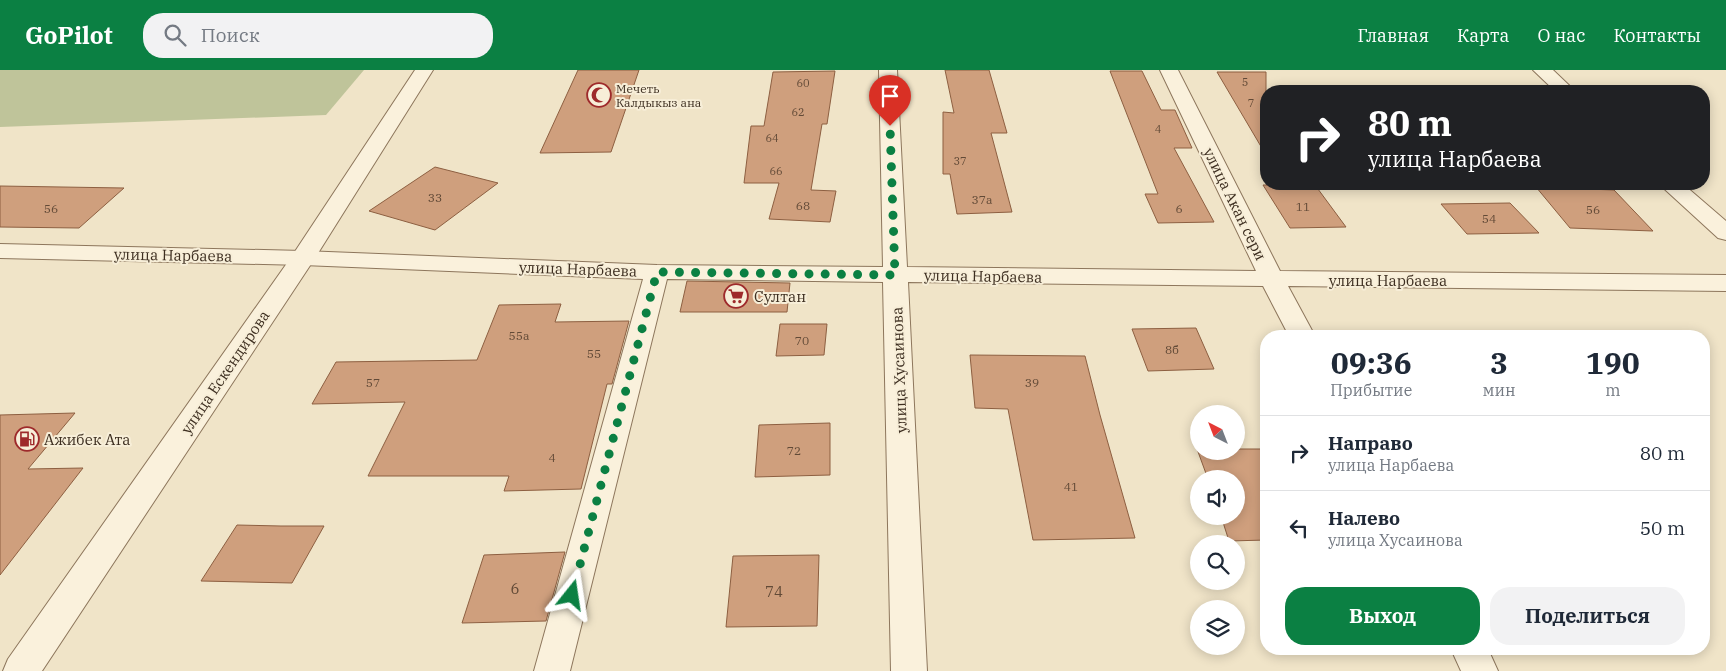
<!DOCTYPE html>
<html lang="ru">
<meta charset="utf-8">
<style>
body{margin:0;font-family:"IBM Plex Serif",serif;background:#f2f2f3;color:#1f2937;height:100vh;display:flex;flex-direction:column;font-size:19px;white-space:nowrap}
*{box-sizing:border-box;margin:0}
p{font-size:16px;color:#747a83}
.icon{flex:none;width:28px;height:28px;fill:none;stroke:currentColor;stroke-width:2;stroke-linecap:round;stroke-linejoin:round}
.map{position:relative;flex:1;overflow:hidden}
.side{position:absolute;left:1260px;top:260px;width:450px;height:325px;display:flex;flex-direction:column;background:#fff;border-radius:20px;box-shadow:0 2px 12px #0003}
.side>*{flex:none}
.hud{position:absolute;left:1260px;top:15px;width:450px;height:105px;border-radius:20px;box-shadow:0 2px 12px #0003;background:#202124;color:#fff;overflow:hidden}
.needle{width:32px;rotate:318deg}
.fabs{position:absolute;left:1190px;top:335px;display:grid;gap:10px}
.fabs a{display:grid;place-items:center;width:55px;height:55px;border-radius:50%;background:#fff;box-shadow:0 2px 12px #0003;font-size:25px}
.pin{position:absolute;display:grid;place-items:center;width:42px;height:42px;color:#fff;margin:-51px -21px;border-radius:50% 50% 50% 0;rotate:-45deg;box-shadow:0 0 5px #0007}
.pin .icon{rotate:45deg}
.me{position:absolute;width:55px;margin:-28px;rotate:15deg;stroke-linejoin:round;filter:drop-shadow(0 0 4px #0008)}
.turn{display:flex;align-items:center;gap:18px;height:105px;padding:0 25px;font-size:22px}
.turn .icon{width:65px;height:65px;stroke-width:2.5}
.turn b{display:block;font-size:35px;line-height:42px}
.eta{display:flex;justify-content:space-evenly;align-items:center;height:85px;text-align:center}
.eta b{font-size:30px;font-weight:800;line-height:35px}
.button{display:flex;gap:10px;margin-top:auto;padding:10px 25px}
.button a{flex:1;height:58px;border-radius:20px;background:#0b8043;color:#fff;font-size:20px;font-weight:800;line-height:58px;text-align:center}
.button a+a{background:#f2f2f3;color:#1f2937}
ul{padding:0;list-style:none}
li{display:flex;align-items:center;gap:15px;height:75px;padding:0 25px;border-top:1px solid #e0e1e3}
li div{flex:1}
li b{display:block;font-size:19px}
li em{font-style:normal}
header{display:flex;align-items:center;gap:30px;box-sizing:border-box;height:70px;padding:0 25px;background:#0b8043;color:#fff}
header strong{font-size:24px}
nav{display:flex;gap:28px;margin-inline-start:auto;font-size:18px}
.search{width:350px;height:45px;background:#f2f2f3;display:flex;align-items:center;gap:12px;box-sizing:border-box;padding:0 18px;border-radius:20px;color:#747a83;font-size:19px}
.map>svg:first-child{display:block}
.cemetery{fill:#bfc49a}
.building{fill:#cf9f7d;stroke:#8d5f41}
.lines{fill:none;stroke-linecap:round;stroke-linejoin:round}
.minor-casing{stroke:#8d765c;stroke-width:2}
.tertiary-casing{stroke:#8d765c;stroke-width:2}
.minor{fill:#faf1dc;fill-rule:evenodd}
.tertiary{fill:#faf1dc;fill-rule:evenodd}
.route{stroke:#0b8043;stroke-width:9;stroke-dasharray:0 16.2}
.labels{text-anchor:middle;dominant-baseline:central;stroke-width:4;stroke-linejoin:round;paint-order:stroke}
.far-number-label{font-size:11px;fill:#624a37}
.far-poi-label{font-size:12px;fill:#3d2e20;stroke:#f7eed8;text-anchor:start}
.number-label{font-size:12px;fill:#624a37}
.street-label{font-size:15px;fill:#3d2e20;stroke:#f7eed8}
.poi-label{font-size:15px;fill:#3d2e20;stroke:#f7eed8;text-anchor:start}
.near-number-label{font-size:15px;fill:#624a37}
</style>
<header>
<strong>GoPilot</strong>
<div class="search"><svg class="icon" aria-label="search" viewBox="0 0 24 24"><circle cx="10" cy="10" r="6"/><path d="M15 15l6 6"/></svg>Поиск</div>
<nav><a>Главная</a><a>Карта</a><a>О нас</a><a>Контакты</a></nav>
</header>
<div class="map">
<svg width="1726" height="601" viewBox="0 0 1726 601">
<rect width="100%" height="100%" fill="#f0e4c8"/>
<path class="cemetery" d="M0 0H364L326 45 0 57Z"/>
<path class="building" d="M578 0H639L611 82 540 83Z
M945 0H989L1007 63H991L1012 142 957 144 950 104H943V42L954 43Z
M835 1 827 54H822L811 120 836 121 830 152 769 149 779 113H744L751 56H764L773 2Z
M1110 1H1142L1161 40H1175L1192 78H1174L1214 152 1158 153 1145 124H1158Z
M1217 2H1266V85Z
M435 97 498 113 435 160 369 141Z
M1263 115H1315L1346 157 1290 158Z
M0 116 124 118 79 158 0 157Z
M1536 117 1614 120 1653 161 1570 158Z
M1510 133 1539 163 1467 164 1441 134Z
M687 211 790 213 787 242H680Z
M561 234 555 252 629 251 612 314H607L581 419 504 421 509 406H368L405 332 312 334 336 292 477 290 499 235Z
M780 254H827L824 285 776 286Z
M1196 258 1214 299 1148 301 1132 259Z
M970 285 1085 286 1100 345 1135 468 1033 470 1008 339 975 338Z
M75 343 28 399 83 398 0 505V345Z
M830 353V405L755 407 759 355Z
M1197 379 1199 381H1236V379H1266V470L1229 471 1221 446H1236V409H1208Z
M237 455 281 456H324L292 513 201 511Z
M565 482 546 551 462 553 484 485Z
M819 485 817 556 726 557 733 486Z"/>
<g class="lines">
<g class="minor-casing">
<path id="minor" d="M879 0H897L907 197 1256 201 1160 0H1178L1280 201 1726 205V221L1288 216 1315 266H1289L1263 216 908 212 927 601H891L883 212 667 209 570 601H534L643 209 303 195 0 188V174L303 181 657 195 883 197Z
M1533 0H1553L1575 21H1555Z
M1659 114H1683L1726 151V170L1718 168Z
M1451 579H1488L1498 601H1461Z"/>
</g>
<g class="tertiary-casing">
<path id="tertiary" d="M415 0H433L315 188 42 601H3L8 589 292 186Z"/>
</g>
<use href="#minor" class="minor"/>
<use href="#tertiary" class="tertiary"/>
</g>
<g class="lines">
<path class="route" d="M572 525 657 202 895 205 890 56"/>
</g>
<defs>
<g id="mosque-ring" transform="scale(1.25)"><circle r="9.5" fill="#f7eed8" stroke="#9e2a2b" stroke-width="1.5"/><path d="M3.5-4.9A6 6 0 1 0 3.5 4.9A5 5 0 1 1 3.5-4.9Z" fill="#9e2a2b"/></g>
<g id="supermarket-ring" transform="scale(1.25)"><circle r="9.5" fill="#f7eed8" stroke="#9e2a2b" stroke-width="1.5"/><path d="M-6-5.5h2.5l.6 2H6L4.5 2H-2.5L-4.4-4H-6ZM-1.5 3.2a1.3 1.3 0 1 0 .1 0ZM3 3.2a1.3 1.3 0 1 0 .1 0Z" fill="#9e2a2b"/></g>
<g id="fuel-ring" transform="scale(1.25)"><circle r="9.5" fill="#f7eed8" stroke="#9e2a2b" stroke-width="1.5"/><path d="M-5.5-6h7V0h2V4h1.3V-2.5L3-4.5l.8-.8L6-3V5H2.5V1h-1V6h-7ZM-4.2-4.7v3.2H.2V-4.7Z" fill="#9e2a2b"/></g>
</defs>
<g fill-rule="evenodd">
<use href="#mosque-ring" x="599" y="25"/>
<use href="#supermarket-ring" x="736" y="226"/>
<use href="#fuel-ring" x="27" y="369"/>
</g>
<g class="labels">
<g class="far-number-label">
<text x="1245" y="12">5</text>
<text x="803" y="13">60</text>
<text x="1251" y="33">7</text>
<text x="798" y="42">62</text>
<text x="1158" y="59">4</text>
<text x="772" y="68">64</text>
<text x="960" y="91">37</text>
<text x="776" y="101">66</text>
</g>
<g class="far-poi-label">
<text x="616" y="18">Мечеть<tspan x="616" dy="14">Калдыкыз ана</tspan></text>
</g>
<g class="number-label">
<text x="435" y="127">33</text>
<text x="982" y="129">37а</text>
<text x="803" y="135">68</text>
<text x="1303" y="136">11</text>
<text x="51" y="138">56</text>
<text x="1179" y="138">6</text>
<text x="1593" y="139">56</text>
<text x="1489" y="148">54</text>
<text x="519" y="265">55а</text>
<text x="802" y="270">70</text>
<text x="1172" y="279">8б</text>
<text x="594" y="283">55</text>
<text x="373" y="312">57</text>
<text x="1032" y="312">39</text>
<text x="794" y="380">72</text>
<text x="552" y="387">4</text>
<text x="1071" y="416">41</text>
</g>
<g class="street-label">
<text transform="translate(1235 134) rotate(64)">улица Акан сери</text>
<text transform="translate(173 185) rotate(1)">улица Нарбаева</text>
<text transform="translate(578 199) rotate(2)">улица Нарбаева</text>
<text transform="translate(983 206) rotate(1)">улица Нарбаева</text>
<text x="1388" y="210">улица Нарбаева</text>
<text transform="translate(899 300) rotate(-92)">улица Хусаинова</text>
<text transform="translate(225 302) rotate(-56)">улица Ескендирова</text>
</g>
<g class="poi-label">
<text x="754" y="226">Султан</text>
<text x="44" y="369">Ажибек Ата</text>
</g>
<g class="near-number-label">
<text x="515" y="518">6</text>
<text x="774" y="521">74</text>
</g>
</g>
</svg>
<div class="fabs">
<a><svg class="needle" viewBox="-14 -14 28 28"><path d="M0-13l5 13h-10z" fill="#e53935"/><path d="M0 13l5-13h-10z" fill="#747a83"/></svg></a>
<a><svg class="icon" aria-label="sound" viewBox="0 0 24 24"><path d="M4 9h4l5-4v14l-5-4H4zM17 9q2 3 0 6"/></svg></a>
<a><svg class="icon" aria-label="search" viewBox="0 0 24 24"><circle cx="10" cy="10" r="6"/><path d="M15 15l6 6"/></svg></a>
<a><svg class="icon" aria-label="layers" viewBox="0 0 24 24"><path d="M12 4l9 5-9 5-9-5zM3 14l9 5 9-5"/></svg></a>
</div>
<div class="pin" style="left:890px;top:56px;background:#d93025"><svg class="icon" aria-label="arrive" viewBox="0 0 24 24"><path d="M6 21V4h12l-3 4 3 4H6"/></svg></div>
<svg class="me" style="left:572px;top:525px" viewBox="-20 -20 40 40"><path d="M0-17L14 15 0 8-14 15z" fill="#0b8043" stroke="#fff" stroke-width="4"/></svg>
<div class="hud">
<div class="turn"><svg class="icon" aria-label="right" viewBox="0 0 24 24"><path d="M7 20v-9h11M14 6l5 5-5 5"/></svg><div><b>80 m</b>улица Нарбаева</div></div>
</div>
<section class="side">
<div class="eta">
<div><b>09:36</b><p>Прибытие</p></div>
<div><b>3</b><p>мин</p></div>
<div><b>190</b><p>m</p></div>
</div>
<ul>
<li><svg class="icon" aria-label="right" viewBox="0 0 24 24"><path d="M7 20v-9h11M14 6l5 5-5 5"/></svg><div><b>Направо</b><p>улица Нарбаева</p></div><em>80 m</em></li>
<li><svg class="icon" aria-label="left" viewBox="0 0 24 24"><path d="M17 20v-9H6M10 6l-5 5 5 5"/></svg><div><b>Налево</b><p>улица Хусаинова</p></div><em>50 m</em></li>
</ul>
<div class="button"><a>Выход</a><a>Поделиться</a></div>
</section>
</div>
